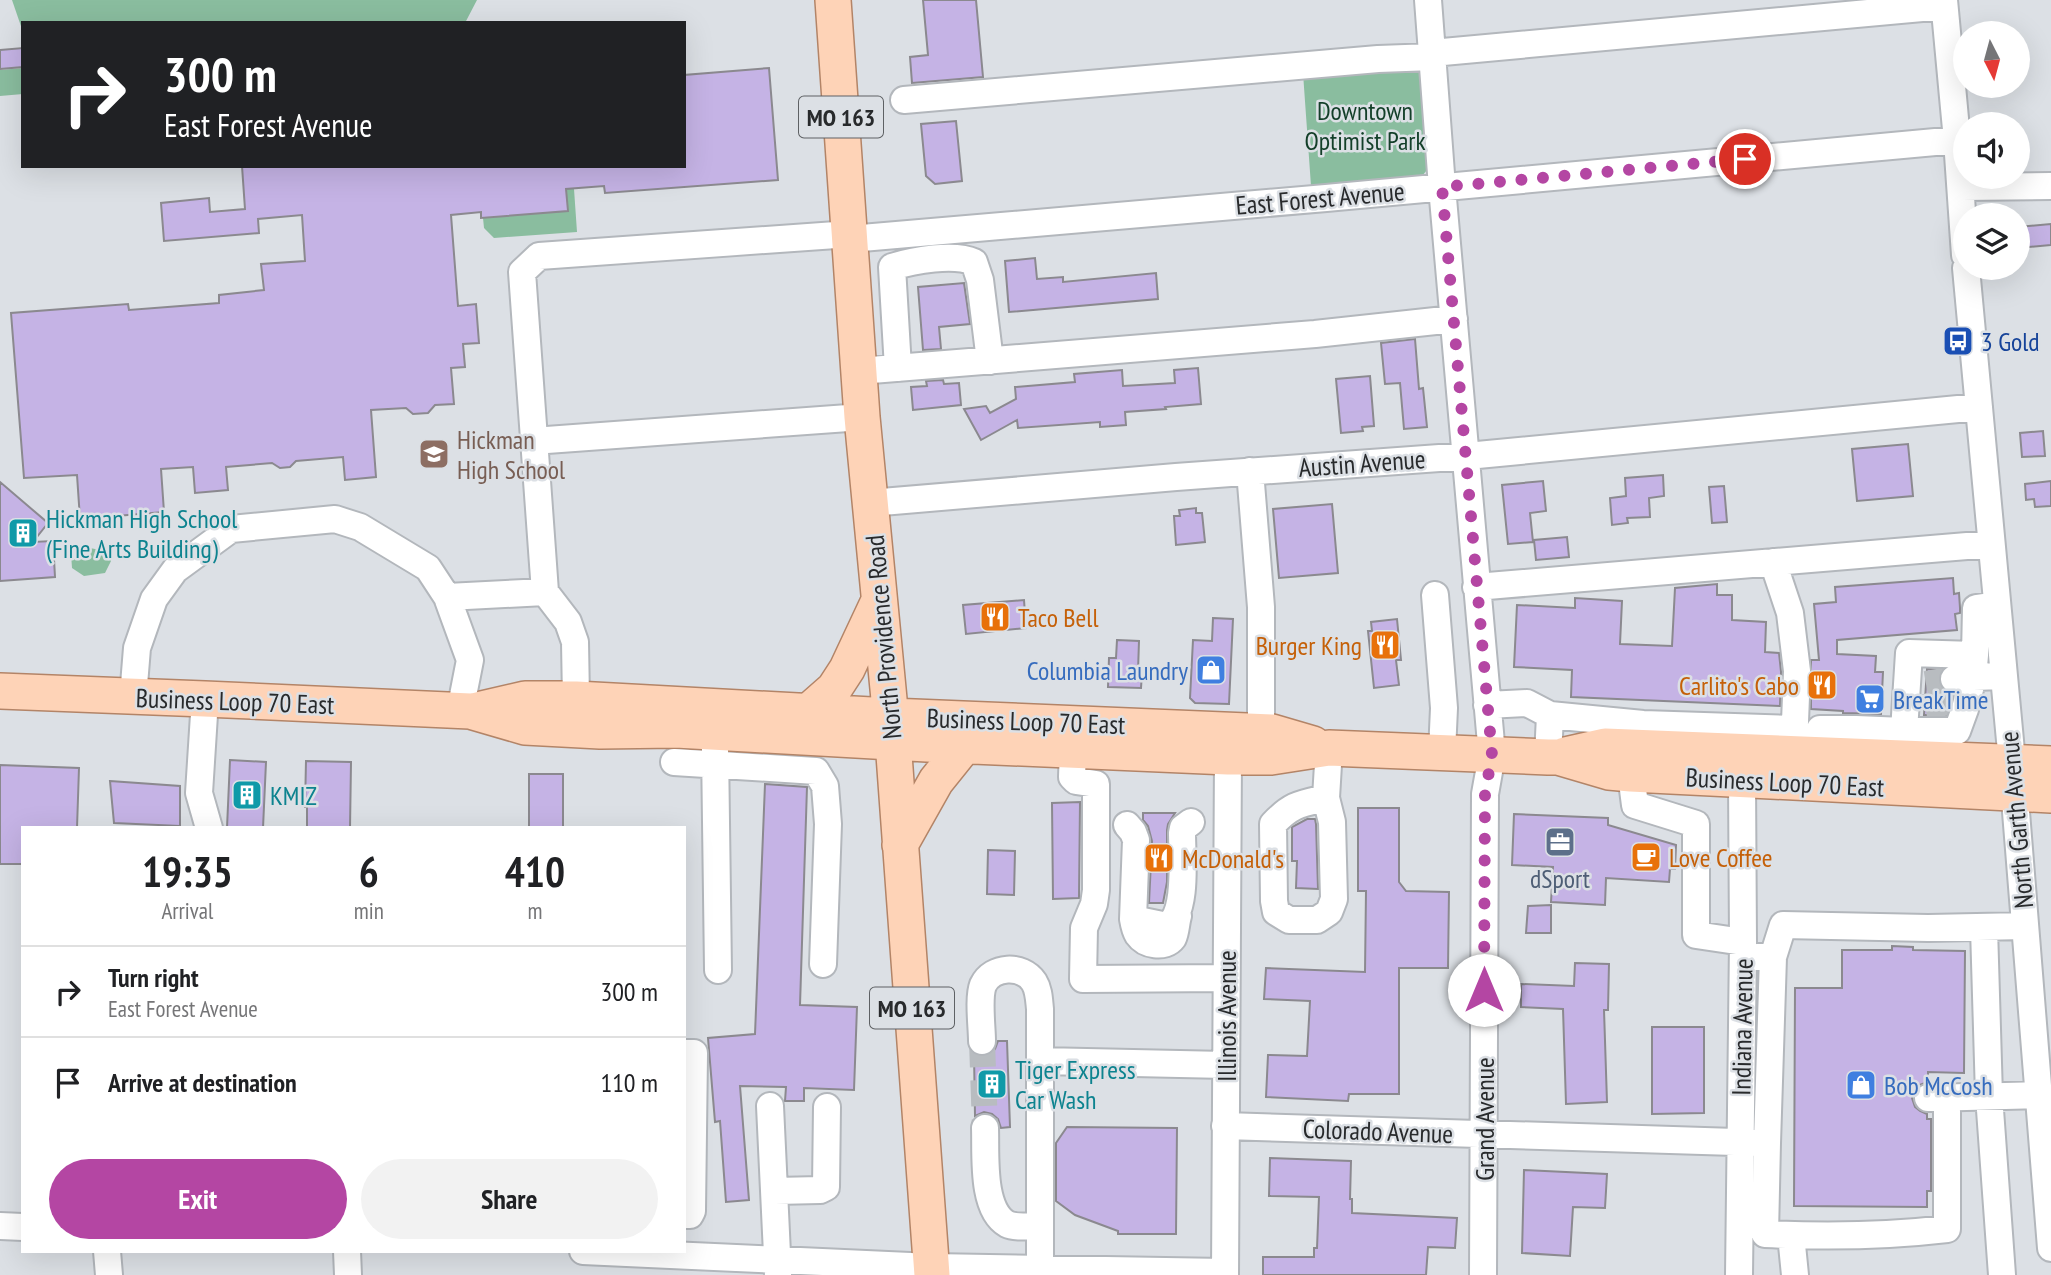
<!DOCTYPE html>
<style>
body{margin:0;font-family:"PT Sans Narrow",sans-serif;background:#f2f2f2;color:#202124;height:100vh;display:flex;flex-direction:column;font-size:26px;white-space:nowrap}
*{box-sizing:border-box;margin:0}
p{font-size:23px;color:#757577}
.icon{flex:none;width:38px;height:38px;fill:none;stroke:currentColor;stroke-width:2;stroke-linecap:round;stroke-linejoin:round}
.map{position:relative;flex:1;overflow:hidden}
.side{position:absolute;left:21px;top:826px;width:665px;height:427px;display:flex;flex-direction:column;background:#fff;border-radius:0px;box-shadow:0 7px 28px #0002}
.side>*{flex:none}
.hud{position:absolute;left:21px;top:21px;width:665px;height:147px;border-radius:0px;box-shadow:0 7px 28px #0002;background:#202124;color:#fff;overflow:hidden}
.needle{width:46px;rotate:174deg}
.fabs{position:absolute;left:1953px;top:21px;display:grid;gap:14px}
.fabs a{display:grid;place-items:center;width:77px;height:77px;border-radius:50%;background:#fff;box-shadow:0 7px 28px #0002;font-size:35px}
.pin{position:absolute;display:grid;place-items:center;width:60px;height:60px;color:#fff;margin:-30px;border:4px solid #fff;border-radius:50%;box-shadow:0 2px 7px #0007}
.me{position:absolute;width:77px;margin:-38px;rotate:0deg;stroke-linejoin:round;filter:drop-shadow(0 0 5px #0008)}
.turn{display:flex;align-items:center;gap:24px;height:147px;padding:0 28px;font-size:32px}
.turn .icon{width:91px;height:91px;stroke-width:2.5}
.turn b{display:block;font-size:49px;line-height:60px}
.eta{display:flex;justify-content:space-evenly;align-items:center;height:119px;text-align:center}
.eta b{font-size:42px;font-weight:800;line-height:49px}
.primary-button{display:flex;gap:14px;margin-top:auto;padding:14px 28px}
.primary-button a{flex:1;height:80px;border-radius:42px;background:#b446a3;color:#fff;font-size:28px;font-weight:800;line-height:80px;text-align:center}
.primary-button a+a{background:#f2f2f2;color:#202124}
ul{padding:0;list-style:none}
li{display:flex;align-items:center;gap:21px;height:91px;padding:0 28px;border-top:2px solid #e0e0e0}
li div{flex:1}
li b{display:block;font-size:26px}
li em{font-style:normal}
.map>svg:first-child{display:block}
.green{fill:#8abd9f}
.building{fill:#c5b3e5;stroke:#8b898f;stroke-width:2}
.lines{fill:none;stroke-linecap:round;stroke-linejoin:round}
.minor-tunnel{stroke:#b8bcc0;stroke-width:26;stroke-dasharray:26 13;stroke-linecap:butt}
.minor-casing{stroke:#b3b7bc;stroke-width:30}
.major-casing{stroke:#b38467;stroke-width:38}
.minor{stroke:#fff;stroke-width:26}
.major{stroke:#fed3b7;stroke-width:35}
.route{stroke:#b446a3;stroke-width:12;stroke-dasharray:0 21.6}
.labels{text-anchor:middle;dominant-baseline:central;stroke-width:5;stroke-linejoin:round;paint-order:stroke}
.shield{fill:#dce0e5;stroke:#5e6164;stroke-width:2}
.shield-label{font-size:24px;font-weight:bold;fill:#282a2c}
.park-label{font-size:26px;fill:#133f29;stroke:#dce0e5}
.street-label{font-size:26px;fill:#282a2c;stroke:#dce0e5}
.transit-label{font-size:26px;fill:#164399;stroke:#dce0e5;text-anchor:start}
.education-label{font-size:26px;fill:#785e54;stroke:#dce0e5;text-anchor:start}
.culture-label{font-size:26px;fill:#0d838f;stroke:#dce0e5;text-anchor:start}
.food-label{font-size:26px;fill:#c56008;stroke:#dce0e5;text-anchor:start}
.shop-label{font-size:26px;fill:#366cbe;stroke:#dce0e5;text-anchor:start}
.service-label{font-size:26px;fill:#4e5e75;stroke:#dce0e5}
</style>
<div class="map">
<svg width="2051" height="1275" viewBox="0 0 2051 1275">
<rect width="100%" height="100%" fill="#dce0e5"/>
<path class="green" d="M12 0H477L465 23H23V32Z
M1419 65 1427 170 1422 176 1311 186 1303 73Z
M23 68V94L0 96V70Z
M566 189H574L577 232 494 238 484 228 483 218 568 211Z
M85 547 110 552 111 561 105 573 84 576 72 568 71 553 79 548Z"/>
<path class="building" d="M923 0H976L983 77 912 83 910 57 928 55Z
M23 48V67L0 69V50Z
M769 68 778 180 605 193 604 186 566 189 568 211 481 218V212L451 215 458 306 476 304 479 343 463 344 465 367 451 368 454 404 435 405 428 413 413 414 406 408 371 410 376 477 345 480 343 457 296 461 290 467 280 468 272 463 226 467 228 490 195 493 193 467 161 469 164 512 80 519 77 475 24 478 11 313 128 304 129 310 219 303V295L264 290 261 264 305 261 302 215 258 219 259 233 164 241 161 203 209 198 210 212 245 209 242 166H684V75Z
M956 121 962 181 935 184 926 176 921 124Z
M2051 224V245L2018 248V227Z
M1035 258 1037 279 1063 277V282L1156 273 1158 299 1009 312 1005 261Z
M964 283 970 324 939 327 941 349 923 350 918 287Z
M1415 339 1419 389 1423 388 1427 427 1404 429 1400 383 1385 384 1381 343Z
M1198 368 1201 404 1165 407 1166 409 1125 412 1126 425 1100 427V422L1018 428 1017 420 981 440 964 409 986 406 990 413 1016 399 1015 387 1075 382 1074 374 1122 370 1123 386 1175 383 1174 370Z
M1370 376 1374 426 1362 427 1363 431 1341 433 1336 379Z
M943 380 944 384 959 383 961 405 913 410 911 387 927 386 926 381Z
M2043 431 2045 456 2022 457 2020 433Z
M1908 444 1913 496 1857 501 1852 449Z
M1663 475 1664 496 1649 498 1650 517 1627 518 1628 523 1612 525 1610 498 1626 496 1625 478Z
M1543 481 1546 511 1530 513 1533 542 1508 544 1502 485Z
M2051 481V506L2035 507 2034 499 2026 500 2025 484Z
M0 482 48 523 33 542 53 541 55 577 0 581Z
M1724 486 1727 522 1712 523 1709 487Z
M1332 504 1338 573 1279 578 1273 509Z
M1196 508V513H1202L1205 542 1176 545 1174 516H1180L1179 510Z
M1567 537 1569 557 1536 560 1534 540Z
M1953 578 1954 594 1959 593 1960 608V613L1955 614 1957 630 1837 640V654L1876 656 1875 672H1883L1881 714 1843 713V711L1811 709V660H1819L1814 604 1836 602 1835 587Z
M1717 584V595H1732V620L1766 622 1765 652 1779 653 1781 672 1780 706 1571 697 1572 670 1514 667 1517 605 1575 608V598L1622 601 1620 644 1672 646 1675 588Z
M1024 600 1026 628 966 634 963 605Z
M1213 618 1233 619 1229 704 1195 703 1190 698 1193 640 1212 641Z
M1397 619 1401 660H1396L1399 685 1374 688 1368 631H1372L1371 622Z
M1117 640 1139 641 1138 672H1142L1141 688 1108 687 1109 658H1116Z
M1927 669 1942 670 1938 680 1941 688 1947 693 1952 694 1946 715H1924Z
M230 760 266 762 263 828H227Z
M306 761 351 762 350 828H307V807H305Z
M0 765 79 768 77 828H23L22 864H0Z
M529 774H563V828H529Z
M110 781 180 786V826L114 823Z
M765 784 807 787 800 1005 857 1007 854 1090 804 1088V1101H785L786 1087 740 1086 749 1200 726 1202 720 1121 715 1122 708 1038 755 1034Z
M1080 802 1079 898 1053 899 1052 803Z
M1358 808H1399V882L1406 891 1449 892 1448 968H1399V1094H1349L1348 1101 1266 1097 1268 1055 1307 1056 1310 1001 1264 999 1266 968 1365 972 1366 891H1358Z
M1143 813H1175L1168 824 1167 830V882L1163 903H1149L1152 841 1148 826 1143 820Z
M1514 814 1608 818V825L1676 845 1675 869H1670L1669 882 1606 878 1605 905 1551 902 1553 867 1512 865Z
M1307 819H1315L1316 824 1318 889 1296 888 1297 861H1292V827Z
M988 850 1015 851 1014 895 987 894Z
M1551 905V933H1526L1528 906Z
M1892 946 1913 947V950L1965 951 1964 1073 1928 1072V1082L1919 1085 1915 1090 1912 1098 1915 1107 1920 1111 1927 1114V1119H1931V1191H1927V1207L1794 1206 1795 988H1842V950H1892Z
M1575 963 1609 964 1608 1010H1604L1607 1102 1566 1104 1563 1009 1521 1007V984L1574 986Z
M1652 1027H1704V1113L1652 1114Z
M998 1041H1007L1010 1127 1001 1128 998 1119 992 1114 984 1112 975 1116 974 1054 982 1057 990 1055 995 1049Z
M1067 1127 1177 1128 1176 1234H1118V1231L1075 1215 1056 1201V1143Z
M1270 1158 1351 1161 1350 1199H1352V1213L1457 1218 1455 1248 1428 1247 1426 1275H1263V1257H1314V1248H1317L1319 1197 1269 1196Z
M1524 1170 1607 1174 1605 1208 1573 1207 1570 1256 1522 1253Z"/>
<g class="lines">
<path class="minor-tunnel" d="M1926 684 1954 679
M1925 707 1953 701
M982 1041 985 1128"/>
<g class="minor-casing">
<path id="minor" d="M1428 0 1442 187 1492 755 1485 794 1483 1275
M1944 0 1957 140 1965 255
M1432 53 1944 6
M904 100 1378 59 1433 57
M1961 187 2051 186
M850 239 1326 198 1957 140
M1966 268 2012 762 2051 1248
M898 368 892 267C914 260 954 253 974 262L980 280 990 361
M859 371 1315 334 1454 319
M533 441 862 417
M1250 471 1261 607V732
M870 503 1176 477 1467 456 1979 407
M1773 562 1790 613 1797 671 1794 747
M1476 587 1991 544
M545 592 522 272 539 256 850 234
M1435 595 1444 708 1442 752
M447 597 545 592 568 622 575 642 576 699
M1975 655 1976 608 1997 605
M133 697 137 648 154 599 175 570 231 529 335 519 360 527 428 568 447 597 470 660 460 711
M205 699 199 793 209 828
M1487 705 1527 703 1550 715
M1904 731H1957L1965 709 1973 677 1954 679
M715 748 718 970
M1073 750 1072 777 1076 781 1096 784V890L1094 904 1084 928 1083 979 1226 978
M1817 754 1820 729H1856
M1853 755 1856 729 1904 731 1909 653 1975 655 1973 677 2004 676
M1548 757 1550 715 1643 724 1794 729
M674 762 816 771 825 786 828 824 823 964
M1631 774 1635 805 1696 824V935L1743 942
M1326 798C1300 804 1292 804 1273 824L1274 901 1276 912 1289 920H1317L1329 912 1334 899 1332 822 1326 798 1329 748
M1127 825 1133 832 1136 840 1133 919 1167 926C1188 913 1182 856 1182 833L1183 828 1191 822
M1133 919C1134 925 1135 930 1138 935 1145 945 1165 949 1173 938 1176 932 1176 922 1178 916
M1984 928 1989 1096 2002 1275
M1757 957H1773L1783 925 1928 928 2025 926
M982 1041C982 1027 978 998 983 985 992 966 1022 964 1034 982 1039 990 1039 1000 1040 1009V1268
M684 1053H694L692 1211 690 1215H684
M1040 1061 1226 1065
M1928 1098 2039 1095
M770 1106 778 1275
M1225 1126 1767 1143 1773 957
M985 1128C986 1154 981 1209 1007 1224 1015 1228 1030 1226 1040 1226
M1767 1143 1765 1234C1826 1237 1887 1236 1947 1229V1097
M775 1191 820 1190 826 1187 827 1107
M0 1226 23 1227
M1791 1235 1795 1275
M107 1251 109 1275
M347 1251 348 1275
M583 1251 932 1267 1225 1272
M1225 1275 1228 757
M1739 1275 1743 942 1742 780"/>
</g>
<g class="major-casing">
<path id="major" d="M833 0 862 417 893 741 932 1275
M0 691 205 699 470 711 525 727 600 731 676 730 927 744 1228 757H1271L1329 748 1548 757H1558L1609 772 1631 774 2051 795
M473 711 525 699H576L890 716 1272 732 1313 744
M809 711 834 689 847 669 877 605
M1565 755 1605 746 2051 764
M900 845 936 781 965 745"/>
</g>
<use href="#minor" class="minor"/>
<use href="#major" class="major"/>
</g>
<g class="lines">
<path class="route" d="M1484 990 1485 794 1492 755 1442 187 1745 159"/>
</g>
<defs>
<g id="bus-square" transform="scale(1.575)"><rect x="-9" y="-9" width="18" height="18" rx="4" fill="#1a4fb4" stroke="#dce0e5"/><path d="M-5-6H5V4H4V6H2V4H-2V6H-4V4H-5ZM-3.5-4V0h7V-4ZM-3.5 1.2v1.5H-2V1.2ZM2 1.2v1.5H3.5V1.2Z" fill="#fff"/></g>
<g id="school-square" transform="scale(1.575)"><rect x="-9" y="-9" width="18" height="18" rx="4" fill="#8d6e63" stroke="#dce0e5"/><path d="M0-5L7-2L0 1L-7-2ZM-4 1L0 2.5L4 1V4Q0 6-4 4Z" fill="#fff"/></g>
<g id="building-square" transform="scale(1.575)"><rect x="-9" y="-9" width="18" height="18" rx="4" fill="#0f9aa8" stroke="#dce0e5"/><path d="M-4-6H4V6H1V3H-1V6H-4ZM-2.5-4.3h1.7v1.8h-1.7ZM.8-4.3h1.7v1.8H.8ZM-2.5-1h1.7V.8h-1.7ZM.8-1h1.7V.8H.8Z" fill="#fff"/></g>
<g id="restaurant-square" transform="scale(1.575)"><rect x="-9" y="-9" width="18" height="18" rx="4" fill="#e8710a" stroke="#dce0e5"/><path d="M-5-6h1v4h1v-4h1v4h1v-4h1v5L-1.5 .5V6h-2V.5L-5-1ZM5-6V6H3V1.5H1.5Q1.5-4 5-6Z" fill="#fff"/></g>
<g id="shop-square" transform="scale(1.575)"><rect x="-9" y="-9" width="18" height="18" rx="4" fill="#3f7fe0" stroke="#dce0e5"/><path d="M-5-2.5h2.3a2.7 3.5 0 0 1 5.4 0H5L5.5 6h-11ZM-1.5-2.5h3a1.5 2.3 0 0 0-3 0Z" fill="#fff"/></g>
<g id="supermarket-square" transform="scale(1.575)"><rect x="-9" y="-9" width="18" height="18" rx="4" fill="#3f7fe0" stroke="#dce0e5"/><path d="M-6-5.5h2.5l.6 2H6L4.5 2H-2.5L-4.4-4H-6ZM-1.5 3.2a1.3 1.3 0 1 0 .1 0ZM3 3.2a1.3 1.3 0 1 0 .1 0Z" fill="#fff"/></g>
<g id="office-square" transform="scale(1.575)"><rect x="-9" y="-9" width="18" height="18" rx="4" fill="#5c6f8a" stroke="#dce0e5"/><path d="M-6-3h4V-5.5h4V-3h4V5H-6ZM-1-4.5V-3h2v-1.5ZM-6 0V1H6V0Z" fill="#fff"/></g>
<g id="cafe-square" transform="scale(1.575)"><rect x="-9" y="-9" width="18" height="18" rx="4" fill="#e8710a" stroke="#dce0e5"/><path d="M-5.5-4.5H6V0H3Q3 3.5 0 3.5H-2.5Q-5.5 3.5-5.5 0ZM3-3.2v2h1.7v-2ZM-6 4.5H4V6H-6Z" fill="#fff"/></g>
</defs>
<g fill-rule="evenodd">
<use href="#bus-square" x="1958" y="341"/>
<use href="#school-square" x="434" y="454"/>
<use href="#building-square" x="23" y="533"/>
<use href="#restaurant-square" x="995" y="617"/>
<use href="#restaurant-square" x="1385" y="645"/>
<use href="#shop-square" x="1211" y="670"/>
<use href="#restaurant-square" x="1822" y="685"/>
<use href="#supermarket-square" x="1870" y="699"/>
<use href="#building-square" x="247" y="795"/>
<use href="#office-square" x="1560" y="842"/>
<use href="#cafe-square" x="1646" y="857"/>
<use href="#restaurant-square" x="1159" y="858"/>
<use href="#building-square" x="992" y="1084"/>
<use href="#shop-square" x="1861" y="1085"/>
</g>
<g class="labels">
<g class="shield">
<rect x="799" y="96.5" width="84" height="41" rx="5"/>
<rect x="870" y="987.5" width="84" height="41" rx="5"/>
</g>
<g class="shield-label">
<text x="841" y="117">MO 163</text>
<text x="912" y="1008">MO 163</text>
</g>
<g class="park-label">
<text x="1365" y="110">Downtown<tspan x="1365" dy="30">Optimist Park</tspan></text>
</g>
<g class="street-label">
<text transform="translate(1320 198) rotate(-5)">East Forest Avenue</text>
<text transform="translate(1362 463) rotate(-4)">Austin Avenue</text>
<text transform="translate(883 637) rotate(-95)">North Providence Road</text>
<text transform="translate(235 701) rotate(2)">Business Loop 70 East</text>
<text transform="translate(1026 721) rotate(2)">Business Loop 70 East</text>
<text transform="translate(1785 782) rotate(3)">Business Loop 70 East</text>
<text transform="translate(2016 820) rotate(-95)">North Garth Avenue</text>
<text transform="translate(1226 1016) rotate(-90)">Illinois Avenue</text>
<text transform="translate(1742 1027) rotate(-89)">Indiana Avenue</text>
<text transform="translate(1484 1119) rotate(-90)">Grand Avenue</text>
<text transform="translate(1378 1131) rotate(2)">Colorado Avenue</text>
</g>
<g class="transit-label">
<text x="1981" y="341">3 Gold</text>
</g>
<g class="education-label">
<text x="457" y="439">Hickman<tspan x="457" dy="30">High School</tspan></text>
</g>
<g class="culture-label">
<text x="46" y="518">Hickman High School<tspan x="46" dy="30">(Fine Arts Building)</tspan></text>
<text x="270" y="795">KMIZ</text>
<text x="1015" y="1069">Tiger Express<tspan x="1015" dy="30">Car Wash</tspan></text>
</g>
<g class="food-label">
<text x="1018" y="617">Taco Bell</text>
<text x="1362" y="645" text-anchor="end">Burger King</text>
<text x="1799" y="685" text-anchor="end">Carlito's Cabo</text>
<text x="1669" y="857">Love Coffee</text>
<text x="1182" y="858">McDonald's</text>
</g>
<g class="shop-label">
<text x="1188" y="670" text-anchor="end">Columbia Laundry</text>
<text x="1893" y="699">BreakTime</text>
<text x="1884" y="1085">Bob McCosh</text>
</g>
<g class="service-label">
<text x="1560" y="878">dSport</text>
</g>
</g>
</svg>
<div class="fabs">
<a><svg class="needle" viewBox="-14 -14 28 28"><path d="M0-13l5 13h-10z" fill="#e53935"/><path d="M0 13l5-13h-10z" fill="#757577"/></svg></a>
<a><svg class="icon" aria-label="sound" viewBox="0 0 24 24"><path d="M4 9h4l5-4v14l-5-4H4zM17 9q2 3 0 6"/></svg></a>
<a><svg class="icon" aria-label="layers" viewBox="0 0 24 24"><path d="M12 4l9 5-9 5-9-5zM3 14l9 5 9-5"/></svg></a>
</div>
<div class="pin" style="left:1745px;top:159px;background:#d93025"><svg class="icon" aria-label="arrive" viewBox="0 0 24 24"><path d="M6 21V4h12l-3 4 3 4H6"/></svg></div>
<svg class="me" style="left:1484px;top:990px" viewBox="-20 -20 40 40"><circle r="19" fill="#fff"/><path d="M0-13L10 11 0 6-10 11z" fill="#b446a3"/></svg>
<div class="hud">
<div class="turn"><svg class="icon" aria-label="right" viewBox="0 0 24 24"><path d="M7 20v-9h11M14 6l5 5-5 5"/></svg><div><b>300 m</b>East Forest Avenue</div></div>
</div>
<section class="side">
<div class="eta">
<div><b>19:35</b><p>Arrival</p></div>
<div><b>6</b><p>min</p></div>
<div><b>410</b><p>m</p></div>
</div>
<ul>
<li><svg class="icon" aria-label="right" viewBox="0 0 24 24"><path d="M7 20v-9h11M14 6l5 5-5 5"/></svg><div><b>Turn right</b><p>East Forest Avenue</p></div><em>300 m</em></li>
<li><svg class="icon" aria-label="arrive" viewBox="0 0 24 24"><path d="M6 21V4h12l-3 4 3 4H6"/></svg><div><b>Arrive at destination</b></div><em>110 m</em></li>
</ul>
<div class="primary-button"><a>Exit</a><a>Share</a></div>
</section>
</div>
